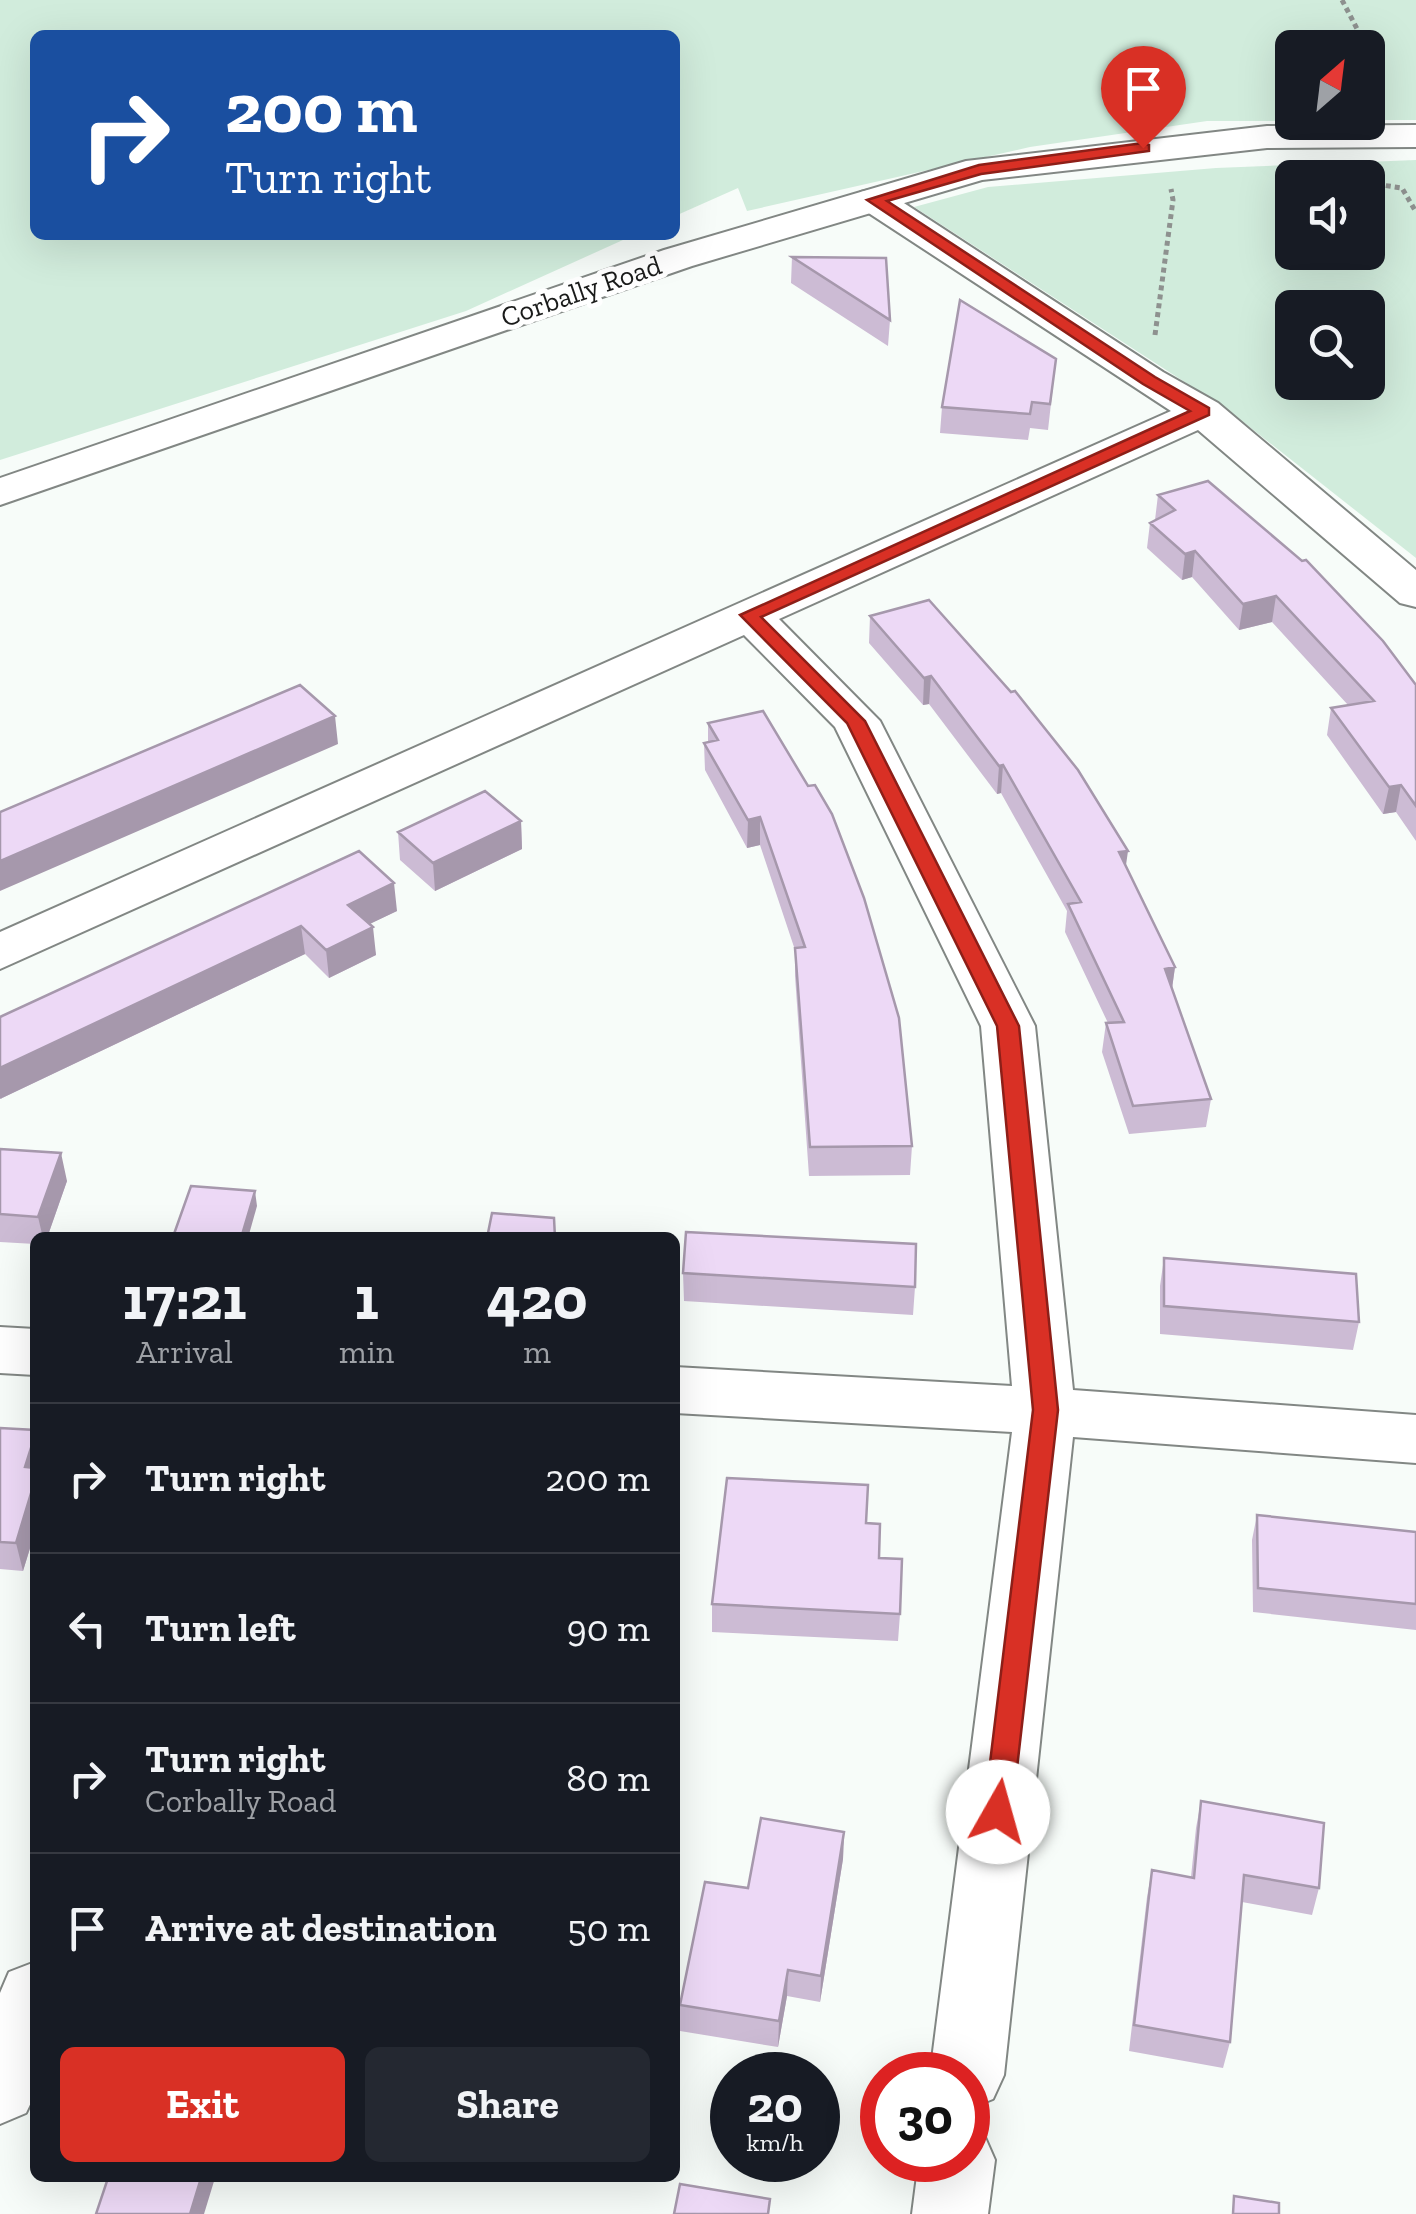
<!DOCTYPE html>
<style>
body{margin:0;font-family:"Zilla Slab",serif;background:#242831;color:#f1f3f6;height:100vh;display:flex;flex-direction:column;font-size:38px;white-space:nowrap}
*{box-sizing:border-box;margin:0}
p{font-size:32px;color:#9ea1a6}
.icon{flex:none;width:55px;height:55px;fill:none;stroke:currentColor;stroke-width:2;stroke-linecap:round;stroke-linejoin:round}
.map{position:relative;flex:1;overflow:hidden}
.sheet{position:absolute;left:30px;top:1232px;width:650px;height:950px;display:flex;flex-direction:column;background:#171b24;border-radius:15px;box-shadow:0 10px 40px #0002}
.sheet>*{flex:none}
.banner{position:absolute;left:30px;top:30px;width:650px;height:210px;border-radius:15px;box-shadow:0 10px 40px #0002;background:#1a4fa0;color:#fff;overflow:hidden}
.needle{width:65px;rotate:28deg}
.fabs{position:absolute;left:1275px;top:30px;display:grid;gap:20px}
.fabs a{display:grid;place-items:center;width:110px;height:110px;border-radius:15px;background:#171b24;box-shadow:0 10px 40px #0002;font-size:50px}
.speed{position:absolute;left:710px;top:2052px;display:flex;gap:20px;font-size:50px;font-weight:700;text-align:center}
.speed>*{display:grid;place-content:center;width:130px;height:130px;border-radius:50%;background:#171b24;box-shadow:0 10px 40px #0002;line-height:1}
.speed small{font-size:25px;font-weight:400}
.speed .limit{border:15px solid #d22;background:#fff;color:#111}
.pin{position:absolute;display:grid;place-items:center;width:85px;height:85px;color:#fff;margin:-102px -42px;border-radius:50% 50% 50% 0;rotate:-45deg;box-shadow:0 0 10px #0007}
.pin .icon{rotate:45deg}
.me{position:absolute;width:110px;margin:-55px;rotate:7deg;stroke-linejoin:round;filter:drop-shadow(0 0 8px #0008)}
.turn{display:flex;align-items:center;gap:35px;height:210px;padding:0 30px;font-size:45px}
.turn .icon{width:130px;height:130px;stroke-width:2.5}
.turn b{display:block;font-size:70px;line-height:85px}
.eta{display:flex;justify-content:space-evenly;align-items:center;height:170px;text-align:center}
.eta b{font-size:60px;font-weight:700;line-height:70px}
.button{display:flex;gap:20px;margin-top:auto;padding:20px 30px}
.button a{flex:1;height:115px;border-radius:15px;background:#d93025;color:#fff;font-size:40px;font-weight:700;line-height:115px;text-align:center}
.button a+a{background:#242831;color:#f1f3f6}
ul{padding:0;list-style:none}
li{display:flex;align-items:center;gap:30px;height:150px;padding:0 30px;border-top:2px solid #363941}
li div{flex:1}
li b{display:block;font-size:38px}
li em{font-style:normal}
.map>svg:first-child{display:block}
.green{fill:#d1ecdc;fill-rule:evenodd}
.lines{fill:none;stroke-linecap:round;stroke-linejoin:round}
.minor-casing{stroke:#828784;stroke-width:4}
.major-casing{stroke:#828784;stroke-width:4}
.path{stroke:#8e918f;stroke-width:5;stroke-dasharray:5 4;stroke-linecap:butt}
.minor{fill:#fff;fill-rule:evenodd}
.major{fill:#fff;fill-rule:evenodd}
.wall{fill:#ccbbd4}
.shaded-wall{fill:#a698ac}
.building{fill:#edd9f6;stroke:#a698ac;stroke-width:2.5}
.route{fill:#d93025;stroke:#8d1f18;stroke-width:2.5}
.labels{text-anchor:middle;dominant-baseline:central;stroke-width:10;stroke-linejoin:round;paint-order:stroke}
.far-street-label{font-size:28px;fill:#1a1b1a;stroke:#fff}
</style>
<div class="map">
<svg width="1416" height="2214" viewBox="0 0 1416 2214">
<rect width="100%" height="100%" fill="#f7fcf9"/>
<path class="green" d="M0 0H1416V120H1368V48H1292V121H1207L1030 147 747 211 738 188 675 216V35H35V235H634L466 311 0 460Z
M1416 160V558L1228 410 914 207 988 187 1216 168ZM1292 178H1368V252H1292ZM1292 308H1368V382H1292Z"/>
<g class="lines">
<g class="minor-casing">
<path id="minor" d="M874 189 887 192 1163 372 1218 403 1416 570V607L1400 603 1198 430 779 619 880 721 1035 1026 1073 1390 1416 1415V1463L1073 1437 1004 2075 993 2099 968 2109V2075H930L1012 1432 675 1413V1367L1012 1386 981 1026 835 727 744 635 0 969V932L1171 411 861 208 855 200 861 192Z
M0 1327 35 1329V1375L0 1373Z
M35 1962V2094L26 2113 0 2124V1993L9 1972Z
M968 2128 984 2135 995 2160 988 2214H912L919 2160H968Z"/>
</g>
<g class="major-casing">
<path id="major" d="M1416 125V147L1267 148 982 180 692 266 0 505V478L664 250 966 161 1267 126Z"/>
</g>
<path class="path" d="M1342 0 1367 48
M1368 49 1373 61 1368 67
M1368 183 1402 188 1416 212
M1155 335 1173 200 1171 189"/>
<use href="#minor" class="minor"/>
<use href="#major" class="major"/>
</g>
<path class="wall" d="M792 257 890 320 888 346 791 283Z
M1056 359 1048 430 1030 428 1028 440 940 433 942 407Z
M1158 495 1416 685V841L1396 812 1383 814 1327 735 1331 708 1348 705 1272 622 1239 630 1192 577 1182 580 1147 548 1150 523 1155 520Z
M870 616 1126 866 1175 967 1172 989 1211 1099 1206 1127 1129 1134 1102 1052 1106 1023H1108L1065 932 1067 911 1001 793 997 794 929 704 923 705 869 643Z
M763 711 912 1146 910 1175 809 1176 795 976V950L760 845 747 848 705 770 704 743 708 742V723Z
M521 821 522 849 435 891 400 860 398 832Z
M359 851 397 911 369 924 376 955 329 978 305 954 0 1099Z
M0 1149 67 1181 47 1238H35V1244L0 1242Z
M1164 1258 1359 1322 1353 1350 1160 1334V1286Z
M683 1273 915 1287 913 1315 684 1301Z
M0 1428 35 1430V1532L23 1571 0 1569Z
M1257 1515 1416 1532V1630L1253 1612 1252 1540Z
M866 1523 900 1614 898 1641 712 1632V1604Z
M1201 1801 1319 1888 1312 1915 1242 1902 1230 2042 1223 2068 1129 2051 1147 1897 1152 1870 1191 1877 1196 1828Z
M844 1832 843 1859 820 2002 787 1996 778 2047 680 2031V2005L748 1888Z"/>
<path class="shaded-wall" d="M1195 551 1192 577 1182 580 1185 554Z
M1276 596 1272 622 1239 630 1243 604Z
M931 676 929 704 923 705 924 678Z
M335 716 338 744 0 891V861Z
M1003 765 1001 793 997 794 999 766Z
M1401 785 1396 812 1383 814 1389 787Z
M760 817V845L747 848 748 820Z
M521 821 522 849 435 891 433 863Z
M1128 851 1124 879 1119 852Z
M394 883 397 911 351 933 348 905Z
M301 926 305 954 0 1099V1068Z
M373 927 376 955 329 978 326 950Z
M1175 967 1171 995 1165 969Z
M61 1153 67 1181 47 1238H43L38 1217Z
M255 1191 257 1206 248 1238H241Z
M35 1435V1532L23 1571 16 1543 25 1467Z
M844 1832 843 1859 820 2002 821 1976Z
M788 1970 787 1996 778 2047 779 2021Z
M201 2178H215L204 2214H190Z"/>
<path class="building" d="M792 257 886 258 890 320Z
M960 300 1056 359 1050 404 1032 402 1030 414 942 407Z
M1208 481 1302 561 1306 560 1383 641 1416 685V806L1401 785 1389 787 1331 708 1374 701 1276 596 1243 604 1195 551 1185 554 1150 523 1175 510 1158 495Z
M929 600 1011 692 1015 691 1078 770 1128 851 1119 852 1175 967 1165 969 1211 1099 1133 1106 1106 1023 1124 1022 1068 904 1081 902 1003 765 999 766 931 676 924 678 870 616Z
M300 685 335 716 0 861V812Z
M763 711 808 786 815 785 832 814 864 898 899 1018 912 1146 810 1147 795 948 805 947 760 817 748 820 704 743 718 740 708 723Z
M485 791 521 821 433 863 398 832Z
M359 851 394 883 348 905 373 927 326 950 301 926 0 1068V1017Z
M0 1149 61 1153 38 1217 0 1214Z
M191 1186 255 1191 241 1238H209L174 1234Z
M492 1213 554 1218 555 1238H487Z
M686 1232 916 1244 915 1287 683 1273Z
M1164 1258 1356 1274 1359 1322 1164 1306Z
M0 1428 35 1430V1435L25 1467 35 1468V1480L16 1543 0 1542Z
M727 1478 868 1485 866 1523 880 1524 879 1558 902 1559 900 1614 712 1604Z
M1257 1515 1416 1532V1604L1258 1588Z
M1201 1801 1324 1823 1319 1888 1244 1875 1230 2042 1134 2025 1152 1870 1194 1878Z
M761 1818 844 1832 821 1976 788 1970 779 2021 680 2005 705 1882 748 1888Z
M108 2178H201L190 2214H96Z
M680 2184 770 2199 768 2214H674Z
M1234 2196 1279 2203V2214H1233Z"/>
<path class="route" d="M1143 143 1149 145V151L981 174 887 201 1155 377 1209 408V415L761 617 865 721 1019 1026 1058 1410 1012 1812 1008 1821 998 1825 988 1821 984 1812 1033 1410 997 1026 847 723 740 615 1190 411 1143 384 867 200 979 165Z"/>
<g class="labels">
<g class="far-street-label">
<text transform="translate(581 291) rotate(-19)">Corbally Road</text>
</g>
</g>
</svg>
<div class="fabs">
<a><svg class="needle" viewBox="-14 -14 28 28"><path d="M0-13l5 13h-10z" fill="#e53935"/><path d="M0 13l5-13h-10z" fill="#9ea1a6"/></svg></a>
<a><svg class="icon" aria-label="sound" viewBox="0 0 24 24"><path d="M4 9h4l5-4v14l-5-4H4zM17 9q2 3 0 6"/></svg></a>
<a><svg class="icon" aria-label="search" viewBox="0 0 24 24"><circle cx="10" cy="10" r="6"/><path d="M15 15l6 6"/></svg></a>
</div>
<div class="speed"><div>20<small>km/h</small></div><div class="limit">30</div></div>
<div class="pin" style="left:1143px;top:148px;background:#d93025"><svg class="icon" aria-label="arrive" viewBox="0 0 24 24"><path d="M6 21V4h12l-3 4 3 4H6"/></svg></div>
<svg class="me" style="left:998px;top:1812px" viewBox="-20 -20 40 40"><circle r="19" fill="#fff"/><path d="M0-13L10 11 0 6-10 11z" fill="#d93025"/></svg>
<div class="banner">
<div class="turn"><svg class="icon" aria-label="right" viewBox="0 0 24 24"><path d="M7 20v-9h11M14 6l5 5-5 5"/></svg><div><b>200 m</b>Turn right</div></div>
</div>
<section class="sheet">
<div class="eta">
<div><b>17:21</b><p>Arrival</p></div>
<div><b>1</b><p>min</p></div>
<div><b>420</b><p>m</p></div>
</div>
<ul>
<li><svg class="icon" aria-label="right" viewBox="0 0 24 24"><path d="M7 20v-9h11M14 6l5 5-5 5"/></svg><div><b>Turn right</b></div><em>200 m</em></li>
<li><svg class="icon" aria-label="left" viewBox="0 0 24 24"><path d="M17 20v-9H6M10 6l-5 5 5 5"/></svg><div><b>Turn left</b></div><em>90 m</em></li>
<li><svg class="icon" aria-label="right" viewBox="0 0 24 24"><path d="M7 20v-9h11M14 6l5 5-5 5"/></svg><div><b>Turn right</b><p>Corbally Road</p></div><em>80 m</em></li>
<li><svg class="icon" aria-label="arrive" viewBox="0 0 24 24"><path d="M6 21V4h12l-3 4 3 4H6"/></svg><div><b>Arrive at destination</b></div><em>50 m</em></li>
</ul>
<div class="button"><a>Exit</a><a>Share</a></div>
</section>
</div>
